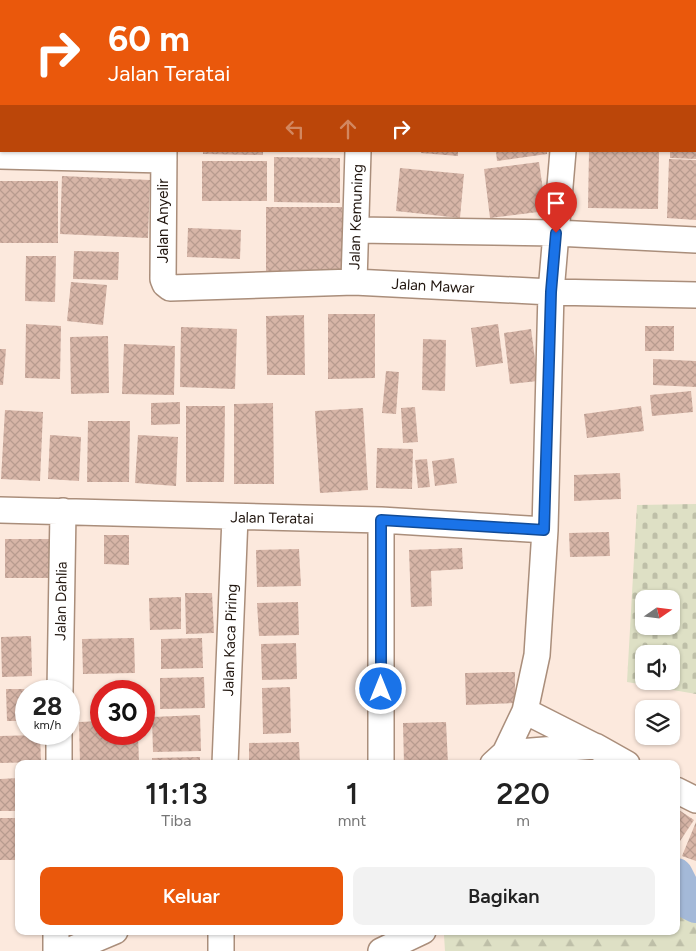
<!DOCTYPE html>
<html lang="id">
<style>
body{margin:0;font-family:Figtree,sans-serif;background:#f2f2f2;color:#222;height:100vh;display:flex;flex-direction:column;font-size:19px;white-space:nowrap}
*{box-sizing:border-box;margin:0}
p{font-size:16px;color:#767676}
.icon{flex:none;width:28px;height:28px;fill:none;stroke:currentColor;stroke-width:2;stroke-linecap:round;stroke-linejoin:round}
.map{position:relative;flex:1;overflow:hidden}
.sheet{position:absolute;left:15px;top:760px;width:665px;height:175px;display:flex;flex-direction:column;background:#fff;border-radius:10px;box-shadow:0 1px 4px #0004}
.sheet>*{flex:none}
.hud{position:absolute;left:0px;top:0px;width:696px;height:152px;box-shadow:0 1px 4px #0004;background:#ea580c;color:#fff;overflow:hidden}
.needle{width:32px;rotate:76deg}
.buttons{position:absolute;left:635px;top:590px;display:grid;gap:10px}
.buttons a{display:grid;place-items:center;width:45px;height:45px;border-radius:10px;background:#fff;box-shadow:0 1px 4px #0004;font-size:25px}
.speed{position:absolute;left:15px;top:680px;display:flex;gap:10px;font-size:25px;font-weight:700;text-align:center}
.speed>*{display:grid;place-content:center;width:65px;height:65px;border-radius:50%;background:#fff;box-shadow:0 1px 4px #0004;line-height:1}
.speed small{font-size:12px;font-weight:400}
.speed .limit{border:8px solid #d22;background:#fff;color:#111}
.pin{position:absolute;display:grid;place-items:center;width:42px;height:42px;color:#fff;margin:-51px -21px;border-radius:50% 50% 50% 0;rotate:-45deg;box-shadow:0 0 5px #0007}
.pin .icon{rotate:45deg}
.me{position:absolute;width:55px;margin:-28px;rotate:0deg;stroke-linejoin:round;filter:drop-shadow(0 0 4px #0008)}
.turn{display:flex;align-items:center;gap:18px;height:105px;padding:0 25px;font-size:22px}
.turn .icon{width:65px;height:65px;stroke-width:2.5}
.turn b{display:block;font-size:35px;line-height:42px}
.lanes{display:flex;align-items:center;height:48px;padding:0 25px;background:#0003;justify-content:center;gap:25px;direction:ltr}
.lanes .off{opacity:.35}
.eta{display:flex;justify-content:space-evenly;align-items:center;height:85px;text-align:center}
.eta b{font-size:30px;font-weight:600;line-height:35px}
.cta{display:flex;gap:10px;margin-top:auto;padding:10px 25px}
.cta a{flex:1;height:58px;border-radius:10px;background:#ea580c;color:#fff;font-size:20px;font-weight:600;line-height:58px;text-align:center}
.cta a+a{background:#f2f2f2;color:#222}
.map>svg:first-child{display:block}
.forest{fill:url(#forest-firs)}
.cemetery{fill:url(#cemetery-stones);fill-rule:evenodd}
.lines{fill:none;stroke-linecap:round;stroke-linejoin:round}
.river{stroke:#a4b9d8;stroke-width:34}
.building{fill:url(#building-cross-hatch)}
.minor-casing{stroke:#aa8e7b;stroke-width:28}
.minor{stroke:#fff;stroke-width:25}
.route-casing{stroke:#114b97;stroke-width:12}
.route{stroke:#1a73e8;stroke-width:9}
.labels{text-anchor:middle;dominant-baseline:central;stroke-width:4;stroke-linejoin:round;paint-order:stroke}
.street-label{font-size:15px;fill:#21160f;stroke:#fff}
</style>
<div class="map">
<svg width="696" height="951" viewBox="0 0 696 951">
<defs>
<pattern id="forest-firs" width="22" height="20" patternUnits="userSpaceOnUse" patternTransform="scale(1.25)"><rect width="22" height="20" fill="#dee0c5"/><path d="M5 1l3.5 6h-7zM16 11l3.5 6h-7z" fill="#bebfa8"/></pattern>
<pattern id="cemetery-stones" width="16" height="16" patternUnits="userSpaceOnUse" patternTransform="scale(1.25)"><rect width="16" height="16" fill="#dee0c5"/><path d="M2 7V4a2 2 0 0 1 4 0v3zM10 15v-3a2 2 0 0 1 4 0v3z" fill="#bebfa8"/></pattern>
<pattern id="building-cross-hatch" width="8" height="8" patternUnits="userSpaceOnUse" patternTransform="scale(1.25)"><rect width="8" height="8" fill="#d7b5a7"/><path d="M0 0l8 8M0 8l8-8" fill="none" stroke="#b89b8f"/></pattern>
</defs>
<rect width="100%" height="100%" fill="#fce9dd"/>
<path class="forest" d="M676 880 696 907V951H445L444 935 455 931H676Z"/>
<path class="cemetery" d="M696 504V694L627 682 637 505ZM644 599H671V626H644ZM644 654H671V681H644Z"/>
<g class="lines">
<path class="river" d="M676 875 690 903 696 906"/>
</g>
<path class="building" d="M203 151H263V155L203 154Z
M421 151H458V156L421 153Z
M496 151H547V154L497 161Z
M589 151 659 152 658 209 588 208Z
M670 151H696V159L670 158Z
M274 157 340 158V203L274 202Z
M669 159 696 160V220L667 218Z
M202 161H267V201H202Z
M539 162 546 211 490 218 484 169Z
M400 168 464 174 460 218 396 211Z
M62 176 150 180 148 238 60 234Z
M0 181H58V243H0Z
M266 207H342L343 276H266Z
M188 228 241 230 240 259 187 257Z
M74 251 119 252 118 280 73 279Z
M26 256H56L55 302 25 301Z
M71 282 107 285 103 325 67 321Z
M328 314H375V378L328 379Z
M304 315 305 375H267L266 316Z
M26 324 61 326 60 379 25 378Z
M498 324 503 363 476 367 471 328Z
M645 326H674V351H645Z
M181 327 237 329 235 389 180 387Z
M531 329 538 381 510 384 504 333Z
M108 336 109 393 71 394 70 337Z
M423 339 446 340 445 391 422 390Z
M124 344 175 346 174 395 122 394Z
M0 349H6L3 385H0Z
M653 359 696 361V387L653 385Z
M386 371 399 372 396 414 382 413Z
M691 391 693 412 652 416 650 395Z
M180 402V424L151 425V403Z
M273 403 274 484H234V404Z
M186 406H225L224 482H186Z
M641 406 644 431 587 438 584 414Z
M415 407 418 442 403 443 401 408Z
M363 408 368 490 320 493 315 411Z
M5 410 43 412 40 481 1 479Z
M88 421H130L129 482H87Z
M50 435 81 437 79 481 48 479Z
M138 435 178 437 176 486 135 483Z
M377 448 413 449 412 489 376 488Z
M454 458 457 483 435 486 432 461Z
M427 459 430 487 418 488 415 460Z
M620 473 621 499 574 501V475Z
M609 532 610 556 570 557 569 533Z
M104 535H129V565L104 564Z
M5 539H49V578H5Z
M462 548 463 569 431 571 432 606 411 607 409 550Z
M299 549 301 586 257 587 256 550Z
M185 593H212L214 633 186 634Z
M181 597V629L150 630 149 598Z
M298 602 299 635 259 636 257 603Z
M31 636 32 676 2 677 1 637Z
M134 638 135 673 83 674 82 639Z
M202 638 203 668 161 669V639Z
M296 643 297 679 262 680 261 644Z
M515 672V703L466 705 465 673Z
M204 677 205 708 160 709V678Z
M290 687 291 733 263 734 262 688Z
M6 689H40V691H26V721H7Z
M200 715 201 751 153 752 152 717Z
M101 721V734H138L139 763 80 764 79 722Z
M446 722 448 764H404L403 723Z
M40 735 41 762 0 763V736Z
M299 742 300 764H249V743Z
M200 757V764H152V758Z
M19 778V811H0V779Z
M676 808 694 820 676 847Z
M0 818H19V860H0Z
M696 822V861L682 856Z"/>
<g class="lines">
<g class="minor-casing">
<path id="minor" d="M166 1V0
M362 1V0
M574 1V0
M164 151 163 279 165 284 170 288 354 282 551 292 696 295
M0 156 164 160
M356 230 556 233 696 240
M354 282 358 151
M0 510 381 520 545 530
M60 691 63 511
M525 711 594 746
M505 753 595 746 627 764
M59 764V734
M225 764 235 517
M381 764V520
M493 764 505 753 525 711 537 655 545 530 551 292 563 151
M676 790 696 800
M56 951V931
M68 951 115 931
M221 951V931
M381 951 423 931"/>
</g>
<use href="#minor" class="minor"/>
</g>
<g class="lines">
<g class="route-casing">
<path id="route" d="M381 689V520L544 530 551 292 556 233"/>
</g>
<use href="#route" class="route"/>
</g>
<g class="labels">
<g class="street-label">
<text transform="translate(356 217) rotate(-88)">Jalan Kemuning</text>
<text transform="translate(163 221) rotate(-90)">Jalan Anyelir</text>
<text transform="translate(433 286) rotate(3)">Jalan Mawar</text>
<text transform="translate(272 518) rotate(1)">Jalan Teratai</text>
<text transform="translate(61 601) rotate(-89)">Jalan Dahlia</text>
<text transform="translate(230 640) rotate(-88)">Jalan Kaca Piring</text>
</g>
</g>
</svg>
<div class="buttons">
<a><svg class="needle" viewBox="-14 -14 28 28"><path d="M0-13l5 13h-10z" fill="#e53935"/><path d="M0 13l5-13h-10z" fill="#767676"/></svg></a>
<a><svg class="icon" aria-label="sound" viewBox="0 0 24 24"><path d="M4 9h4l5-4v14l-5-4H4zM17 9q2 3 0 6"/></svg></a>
<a><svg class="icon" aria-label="layers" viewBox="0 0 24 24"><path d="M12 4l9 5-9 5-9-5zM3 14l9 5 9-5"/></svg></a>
</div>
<div class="speed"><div>28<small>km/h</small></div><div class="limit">30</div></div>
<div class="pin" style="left:556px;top:233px;background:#d93025"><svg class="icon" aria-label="arrive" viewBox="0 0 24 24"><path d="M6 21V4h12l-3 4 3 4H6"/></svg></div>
<svg class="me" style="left:381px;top:689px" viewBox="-20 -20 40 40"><circle r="17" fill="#1a73e8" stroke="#fff" stroke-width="3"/><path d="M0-11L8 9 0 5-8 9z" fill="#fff"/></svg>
<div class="hud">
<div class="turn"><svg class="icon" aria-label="right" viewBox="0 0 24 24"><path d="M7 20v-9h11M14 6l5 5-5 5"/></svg><div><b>60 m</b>Jalan Teratai</div></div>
<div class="lanes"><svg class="icon off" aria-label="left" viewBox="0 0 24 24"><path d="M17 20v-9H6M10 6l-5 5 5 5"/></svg><svg class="icon off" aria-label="ahead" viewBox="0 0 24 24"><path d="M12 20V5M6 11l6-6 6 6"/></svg><svg class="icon" aria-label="right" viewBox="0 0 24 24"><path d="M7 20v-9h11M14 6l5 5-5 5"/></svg></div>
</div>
<section class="sheet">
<div class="eta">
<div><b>11:13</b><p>Tiba</p></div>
<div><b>1</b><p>mnt</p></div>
<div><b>220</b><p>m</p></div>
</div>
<div class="cta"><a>Keluar</a><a>Bagikan</a></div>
</section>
</div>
